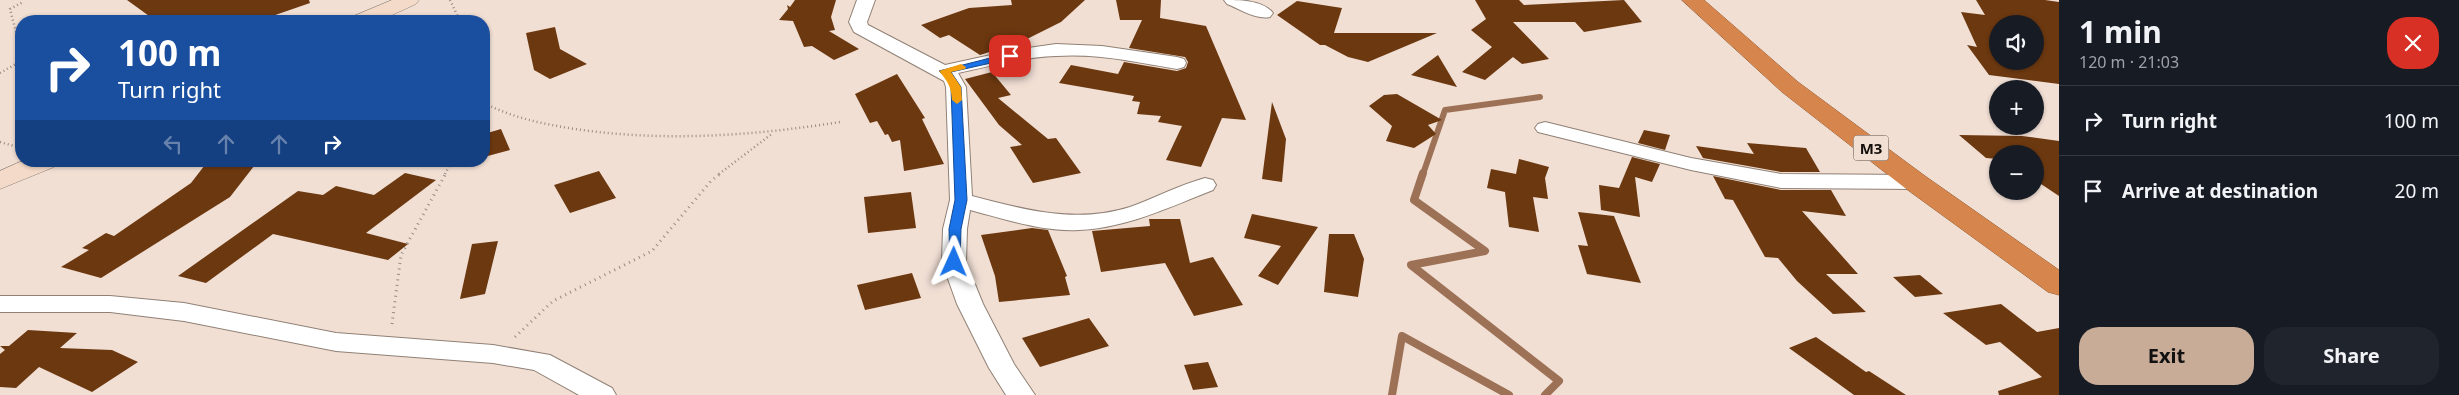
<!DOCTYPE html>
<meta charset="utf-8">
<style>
body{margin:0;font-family:"Noto Sans",sans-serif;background:#20242c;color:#f1f3f6;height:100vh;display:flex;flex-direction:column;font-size:19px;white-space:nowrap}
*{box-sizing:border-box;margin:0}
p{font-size:16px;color:#9ea1a6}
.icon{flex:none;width:28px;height:28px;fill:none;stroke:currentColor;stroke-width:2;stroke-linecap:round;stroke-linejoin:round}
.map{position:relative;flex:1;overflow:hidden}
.side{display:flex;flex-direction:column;background:#171b24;width:400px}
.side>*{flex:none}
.top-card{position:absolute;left:15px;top:15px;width:475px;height:152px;border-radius:20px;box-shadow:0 1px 4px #0004;background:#1a4fa0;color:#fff;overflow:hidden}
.fabs{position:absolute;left:1989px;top:15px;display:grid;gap:10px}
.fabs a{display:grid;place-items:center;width:55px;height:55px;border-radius:50%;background:#171b24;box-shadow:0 1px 4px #0004;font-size:25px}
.pin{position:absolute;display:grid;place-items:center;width:42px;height:42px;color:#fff;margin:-21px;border-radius:10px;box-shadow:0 2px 8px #0006}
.me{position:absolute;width:55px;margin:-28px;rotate:1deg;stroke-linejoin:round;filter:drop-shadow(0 0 4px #0008)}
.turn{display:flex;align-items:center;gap:18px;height:105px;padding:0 20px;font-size:22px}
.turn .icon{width:65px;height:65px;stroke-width:2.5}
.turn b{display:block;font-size:35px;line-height:42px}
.lanes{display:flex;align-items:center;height:48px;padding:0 20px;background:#0003;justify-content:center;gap:25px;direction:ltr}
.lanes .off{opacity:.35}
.round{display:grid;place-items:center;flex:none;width:52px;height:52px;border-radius:20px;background:#20242c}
.overview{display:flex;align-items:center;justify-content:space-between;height:85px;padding:0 20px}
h1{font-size:30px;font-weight:700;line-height:38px}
.button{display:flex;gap:10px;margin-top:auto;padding:10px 20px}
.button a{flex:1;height:58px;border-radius:20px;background:#c8ac97;color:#111;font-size:20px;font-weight:700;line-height:58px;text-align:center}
.button a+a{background:#20242c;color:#f1f3f6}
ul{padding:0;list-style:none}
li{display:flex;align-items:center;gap:15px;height:70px;padding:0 20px;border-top:1px solid #363941}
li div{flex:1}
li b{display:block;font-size:19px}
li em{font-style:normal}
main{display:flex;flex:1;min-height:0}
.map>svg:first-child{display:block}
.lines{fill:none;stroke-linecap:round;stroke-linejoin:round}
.stream-far1{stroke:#9d7155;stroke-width:6}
.stream{stroke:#9d7155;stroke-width:8}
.building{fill:#6c3810;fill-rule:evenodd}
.street-casing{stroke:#908075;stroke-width:2}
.secondary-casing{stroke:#908075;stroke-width:1}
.highway-casing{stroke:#925b35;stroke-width:1}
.path-far1{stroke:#988b82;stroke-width:2.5;stroke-dasharray:1 3;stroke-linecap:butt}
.path{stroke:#988b82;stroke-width:3;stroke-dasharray:1 4.5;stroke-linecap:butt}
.street{fill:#fff;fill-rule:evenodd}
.secondary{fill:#f3dac9;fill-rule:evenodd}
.highway{fill:#d6854c;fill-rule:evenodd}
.route{fill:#1a73e8;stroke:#114b97}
.slow{fill:#f59e0b}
.labels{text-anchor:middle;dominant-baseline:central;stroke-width:5;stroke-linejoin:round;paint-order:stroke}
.shield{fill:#f1dfd4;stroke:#564c46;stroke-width:1}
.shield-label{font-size:15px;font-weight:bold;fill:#130d09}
</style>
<main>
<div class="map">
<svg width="2059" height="395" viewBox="0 0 2059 395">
<rect width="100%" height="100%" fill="#f1dfd4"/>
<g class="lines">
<path class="stream-far1" d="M1423 174 1445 110 1540 97"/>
<path class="stream" d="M1423 173 1414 200 1485 251 1411 265 1559 381 1545 395
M1392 395 1402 336 1509 395"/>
</g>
<path class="building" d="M127 0H309L310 3 258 21H156Z
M795 0H836L831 17 835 30 829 31 859 49 834 60 812 46 804 47 793 21 779 20 788 9 787 5 790 7Z
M1011 0H1085L1061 22 1021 42 980 55 949 35 940 38 921 25 969 8 1012 5Z
M1116 0H1161L1160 18 1206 26 1246 120 1222 118 1201 167 1166 160 1182 126 1158 122 1161 116 1137 114 1140 102 1132 101 1134 96 1059 83 1071 65 1118 74 1124 62 1177 71 1186 68 1188 62 1185 57 1129 48 1142 20H1120Z
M1475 0H1519L1524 5 1624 0 1642 22 1584 32 1575 22H1513L1549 59 1522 64 1513 57 1485 80 1462 72 1492 47 1471 30 1486 19Z
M1976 0H2045L2059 2V84L1989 75 1967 45 1977 47 1961 12 1985 15ZM1998 24H2035V61H1998Z
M1297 1 1342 8 1334 33H1437L1368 62 1348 57 1325 45H1320L1277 15Z
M555 27 560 49 587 64 550 79 534 70 526 33Z
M1438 55 1457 87 1411 75Z
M992 72 1011 95 998 98 1048 139 1056 138 1081 173 1033 183 1010 147 1022 145 999 125 965 79Z
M897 74 925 118 922 119 944 164 904 171 900 140 892 142 888 134 885 135 877 121 870 123 855 94Z
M1397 94 1442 120 1428 125 1436 134 1414 148 1386 141 1392 126 1369 106 1384 95Z
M1272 102 1286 139 1282 182 1262 179Z
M501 129 510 150 484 157V134Z
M1644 130 1670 135 1665 150 1638 143Z
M1959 135 2022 136 2059 141V196L2035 180V154H1998V159L1986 158Z
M1747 143 1806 148 1820 172H1781L1703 158 1696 146 1754 154Z
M1632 157 1660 164 1652 182 1635 177 1640 217 1601 210 1599 185 1619 188Z
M1519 159 1549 167 1545 178 1548 199 1533 197 1539 232 1509 227 1505 192 1487 188 1491 169 1516 174Z
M208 161H258L230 197 101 278 61 267 89 250 82 248 106 233 114 236 191 183Z
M599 171 616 198 570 213 554 185Z
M405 173 436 180 366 233 408 244 388 260 273 234 206 283 178 276 298 191 323 195 336 186 374 195Z
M1713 176 1781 190H1831L1846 216 1802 211 1858 274H1826L1866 312 1833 314 1797 281 1778 258 1765 257 1733 200 1725 199Z
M911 192 916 228 868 233 864 197Z
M1578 212 1614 216 1641 283 1587 274 1578 245 1588 246Z
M1252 214 1318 227 1278 285 1258 276 1281 246 1244 238Z
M1149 219H1180L1190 263 1213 257 1243 305 1194 316 1165 263 1101 272 1092 231 1150 226Z
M1032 228 1048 230 1067 276 1065 277 1070 295 999 302 995 276 981 235Z
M1329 234H1354L1364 259 1358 297 1324 292Z
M498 241 485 294 460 299 472 244Z
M912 273 921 298 865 310 857 285Z
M1920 275 1943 294 1915 297 1893 277Z
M2001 304 2037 332 2059 328V395H1999L1998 391 2042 377 2000 342 1986 345 1943 313Z
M1089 318 1109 346 1040 367 1022 338Z
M28 330 77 333 60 348 112 350 138 362 92 392 39 367 16 388 0 387V354L5 350 0 346H9Z
M1816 337 1866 372 1869 371 1906 395H1854L1789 348Z
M1208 362 1218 387 1193 390 1184 365Z"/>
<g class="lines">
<g class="street-casing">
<path id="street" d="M857 0H875L867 22 868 25 945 65 1014 50 1056 44 1102 46 1177 57 1184 59 1186 63 1184 67 1177 69C1137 62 1096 53 1056 56 1023 57 990 66 958 73L966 87 972 196C1025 210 1076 224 1130 207 1155 198 1179 185 1205 178L1213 180 1216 185 1213 190C1170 207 1126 228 1079 230 1042 232 1005 219 970 210L967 229 966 262 983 304 1014 364 1035 395H1006L989 368 957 304 942 262 943 229 950 200 946 87 944 81 854 32 849 22Z
M1224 0C1239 0 1263 0 1273 13L1270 17C1256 20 1240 9 1227 4Z
M1545 122 1691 158 1781 174 1915 175 1923 177 1926 182 1923 187 1915 189 1781 188 1691 170 1538 132 1535 128 1538 124Z
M0 296H110L184 303 336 333 493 345 550 355 612 388 616 395H579L534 370 493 363 336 351 184 321 110 312H0Z"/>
</g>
<g class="secondary-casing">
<path id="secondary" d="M392 0H419L416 4 379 21H351L354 16Z
M22 161H58L54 167 0 189V171Z"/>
</g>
<g class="highway-casing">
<path id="highway" d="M1682 0H1704L1798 82 1925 176 2059 270V295L2048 292 1905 188 1782 92Z"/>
</g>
<path class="path-far1" d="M450 0 460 21
M21 37 17 36 10 9 23 2
M0 73 21 61
M484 103C513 118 543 124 575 129 663 142 752 136 840 122
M0 142 21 148
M445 174 452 161
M719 174 773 133"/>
<path class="path" d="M392 324 401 255 446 173
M515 337 553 301 652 251 711 181 721 173"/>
<use href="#street" class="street"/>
<use href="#secondary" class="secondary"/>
<use href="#highway" class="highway"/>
</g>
<path class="route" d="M1010 53 1015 56 1013 58 951 72 961 87 967 200 961 229 960 262 959 265H950L949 229 955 200 951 87 948 79 939 71Z"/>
<path class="slow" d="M961 64 966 67 965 69 951 72 961 87 962 100 957 104 952 100C951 86 948 82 939 71Z"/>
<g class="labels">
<rect class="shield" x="1853.5" y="135.5" width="35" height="25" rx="4"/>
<g class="shield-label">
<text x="1871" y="148">M3</text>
</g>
</g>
</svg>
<div class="fabs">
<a><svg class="icon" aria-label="sound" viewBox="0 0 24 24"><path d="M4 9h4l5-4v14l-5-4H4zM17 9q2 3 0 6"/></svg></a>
<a>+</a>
<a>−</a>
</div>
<div class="pin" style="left:1010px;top:56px;background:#d93025"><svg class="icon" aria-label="arrive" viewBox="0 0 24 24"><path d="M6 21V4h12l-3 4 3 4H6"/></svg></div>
<svg class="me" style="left:954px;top:262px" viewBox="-20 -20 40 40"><path d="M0-17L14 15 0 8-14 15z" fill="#1a73e8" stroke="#fff" stroke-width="4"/></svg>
<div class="top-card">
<div class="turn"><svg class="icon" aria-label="right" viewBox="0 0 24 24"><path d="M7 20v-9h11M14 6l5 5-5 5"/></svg><div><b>100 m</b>Turn right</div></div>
<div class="lanes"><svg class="icon off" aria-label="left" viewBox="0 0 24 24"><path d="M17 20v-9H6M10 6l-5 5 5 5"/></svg><svg class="icon off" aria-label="ahead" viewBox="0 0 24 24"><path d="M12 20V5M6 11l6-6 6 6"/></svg><svg class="icon off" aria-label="ahead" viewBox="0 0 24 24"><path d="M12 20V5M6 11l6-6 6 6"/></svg><svg class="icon" aria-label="right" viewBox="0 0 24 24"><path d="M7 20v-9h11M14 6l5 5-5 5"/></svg></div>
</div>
</div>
<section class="side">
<div class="overview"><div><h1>1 min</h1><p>120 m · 21:03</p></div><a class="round" style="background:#d93025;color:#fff"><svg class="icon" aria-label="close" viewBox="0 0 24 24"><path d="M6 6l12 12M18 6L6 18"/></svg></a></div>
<ul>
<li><svg class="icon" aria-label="right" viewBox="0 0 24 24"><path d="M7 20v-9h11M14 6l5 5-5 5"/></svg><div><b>Turn right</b></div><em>100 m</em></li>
<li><svg class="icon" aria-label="arrive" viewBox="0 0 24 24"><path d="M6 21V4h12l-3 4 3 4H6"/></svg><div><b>Arrive at destination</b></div><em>20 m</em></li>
</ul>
<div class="button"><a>Exit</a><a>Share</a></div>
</section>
</main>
